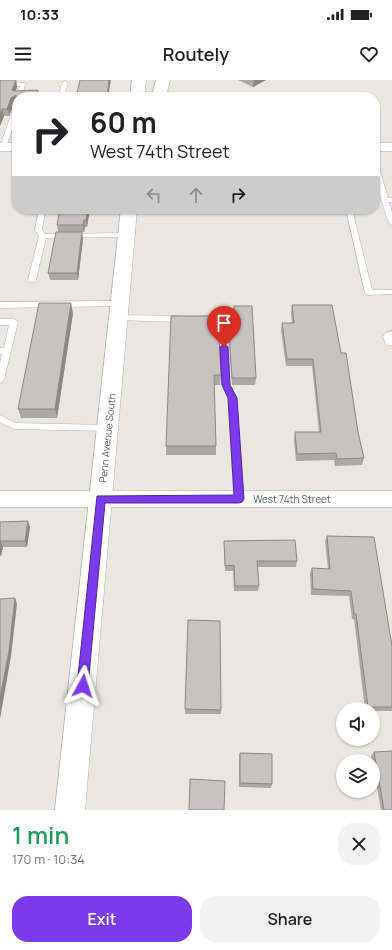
<!DOCTYPE html>
<meta charset="utf-8">
<style>
body{margin:0;font-family:Manrope,sans-serif;background:#f2f2f2;color:#202124;height:100vh;display:flex;flex-direction:column;font-size:15px;white-space:nowrap}
*{box-sizing:border-box;margin:0}
p{font-size:13px;color:#757577}
.icon{flex:none;width:22px;height:22px;fill:none;stroke:currentColor;stroke-width:2;stroke-linecap:round;stroke-linejoin:round}
.map{position:relative;height:730px;overflow:hidden}
.side{display:flex;flex-direction:column;background:#fff;flex:1}
.side>*{flex:none}
.banner{position:absolute;left:12px;top:12px;width:368px;height:122px;border-radius:16px;box-shadow:0 1px 3px #0004;background:#fff;color:#202124;overflow:hidden}
.fabs{position:absolute;left:336px;top:622px;display:grid;gap:8px}
.fabs a{display:grid;place-items:center;width:44px;height:44px;border-radius:50%;background:#fff;box-shadow:0 1px 3px #0004;font-size:20px}
.pin{position:absolute;display:grid;place-items:center;width:34px;height:34px;color:#fff;margin:-41px -17px;border-radius:50% 50% 50% 0;rotate:-45deg;box-shadow:0 0 4px #0007}
.pin .icon{rotate:45deg}
.me{position:absolute;width:44px;margin:-22px;rotate:5deg;stroke-linejoin:round;filter:drop-shadow(0 0 3px #0008)}
.turn{display:flex;align-items:center;gap:14px;height:84px;padding:0 12px;font-size:18px}
.turn .icon{width:52px;height:52px;stroke-width:2.5}
.turn b{display:block;font-size:28px;line-height:34px}
.lanes{display:flex;align-items:center;height:38px;padding:0 12px;background:#0003;justify-content:center;gap:20px;direction:ltr}
.lanes .off{opacity:.35}
.round{display:grid;place-items:center;flex:none;width:42px;height:42px;border-radius:16px;background:#f2f2f2}
.summary{display:flex;align-items:center;justify-content:space-between;height:68px;padding:0 12px}
h1{font-size:24px;font-weight:600;line-height:30px;color:#1e9e55}
.primary-button{display:flex;gap:8px;margin-top:auto;padding:8px 12px}
.primary-button a{flex:1;height:46px;border-radius:16px;background:#7c3aed;color:#fff;font-size:16px;font-weight:600;line-height:46px;text-align:center}
.primary-button a+a{background:#f2f2f2;color:#202124}
.status{display:flex;justify-content:space-between;align-items:center;height:28px;padding:0 20px;background:#fff;direction:ltr}
.status svg{height:11px;fill:currentColor}
header{display:flex;justify-content:space-between;align-items:center;height:52px;padding:0 12px;background:#fff;font-size:18px;font-weight:600}
.map>svg:first-child{display:block}
.lines{fill:none;stroke-linecap:round;stroke-linejoin:round}
.service-casing{stroke:#b1b4b7;stroke-width:1}
.minor-casing{stroke:#b1b4b7;stroke-width:1}
.secondary-casing{stroke:#adb2b5;stroke-width:1}
.service{fill:#fff;fill-rule:evenodd}
.minor{fill:#fff;fill-rule:evenodd}
.secondary{fill:#fff;fill-rule:evenodd}
.wall{fill:#aca8a5}
.shaded-wall{fill:#8c8886}
.building{fill:#c8c3c0;stroke:#8c8886}
.route{fill:#7c3aed;stroke:#51269a}
.labels{text-anchor:middle;dominant-baseline:central;stroke-width:4;stroke-linejoin:round;paint-order:stroke}
.street-label{font-size:10px;fill:#595e60;stroke:#fff}
</style>
<div class="status"><b>10:33</b><svg viewBox="0 0 49 12"><path d="M0 12V9h3v3zM5 12V6h3v6zM10 12V3h3v9zM15 12V0h3v12zM26 1h20v11H26zM47 4h2v5h-2z"/></svg></div>
<header><svg class="icon" aria-label="menu" viewBox="0 0 24 24"><path d="M4 6h16M4 12h16M4 18h16"/></svg>Routely<svg class="icon" aria-label="heart" viewBox="0 0 24 24"><path d="M12 20l-8-8c-3-5 5-10 8-4 3-6 11-1 8 4z"/></svg></header>
<div class="map">
<svg width="392" height="730" viewBox="0 0 392 730">
<rect width="100%" height="100%" fill="#ebe6e0"/>
<g class="lines">
<g class="service-casing">
<path id="service" d="M0 1 25 3 23 17H17L20 6 0 5Z
M65 1 68 3 64 17H58L62 3Z
M17 24V35L6 67 1 68 0 67 14 26Z
M375 81 378 83 388 118H392V122H389L392 132V145L389 143C382 123 375 102 375 81Z
M39 129H45L42 150 45 154 127 153 130 155 127 157 46 158 36 200 35 202H29L28 200 39 156 35 150Z
M346 129H352L372 210H392V214L369 215 365 213Z
M120 221 124 224 123 226 0 228V222Z
M119 235 182 236 186 239 182 242 116 240 115 238 116 236Z
M207 236 223 238 227 241 230 305 236 318 244 419 242 422 239 423 236 422 234 419 228 318 222 305 219 243 204 241 203 239 204 237Z
M0 239H14L18 242 4 300 0 303V283L2 274H0V268H4L9 245H0Z
M0 335 15 343 108 345 112 348 108 351 14 349 0 342Z"/>
</g>
<g class="minor-casing">
<path id="minor" d="M0 63H17V71H0Z
M375 63H392V71H375Z
M392 251V266L386 264 383 257 385 253Z
M0 411H392V427H0Z"/>
</g>
<g class="secondary-casing">
<path id="secondary" d="M132 0H146L144 17H130Z
M156 0H170L166 17H152Z
M121 129H137L85 730H55Z"/>
</g>
<use href="#service" class="service"/>
<use href="#minor" class="minor"/>
<use href="#secondary" class="secondary"/>
</g>
<path class="wall" d="M0 0H16L17 7 16 11 38 10 39 17H17V30L16 23 13 26 9 36H4L0 46Z
M238 0H266L253 7Z
M60 129H90L87 147H85L84 152H58L57 145Z
M83 159 78 200H50L48 193Z
M292 225 341 273 358 352 364 378 362 385 335 386 334 380 296 381 294 360 295 352H319L312 286H286L281 250 282 243H292L291 233Z
M234 226 256 298 255 305H232L228 246V239H234Z
M73 233 57 338H21L18 329Z
M218 236 221 295 220 305H214L216 366V375H166V366Z
M0 442 30 447 27 467H3L1 476H0Z
M327 456 392 566V631H373V629H365L354 539H352L349 516 311 515 310 494 312 488 328 489 325 461Z
M224 461 297 481 296 487H258L259 506 258 511H234L233 491H225Z
M185 629 221 630V634H185Z
M374 672 392 730H381L373 685V681H372L371 676Z
M240 673 272 704 271 708 239 707V677Z"/>
<path class="shaded-wall" d="M16 0 17 7 14 17 16 15 17 23 13 26 9 36 7 29 12 10Z
M109 0H111L108 17H107Z
M254 0H266L253 7Z
M38 10 39 17H36Z
M2 29 4 36 0 46V35Z
M88 129H90L87 147 86 140Z
M84 140 85 147 84 152 83 145Z
M82 152 83 159 78 200 77 193Z
M71 223 73 233 57 338 55 329Z
M28 441 30 447 27 467 25 461Z
M0 461 3 467 1 476 0 473Z
M15 518 17 524 11 576 0 639V618Z"/>
<path class="building" d="M0 0H16L12 10 16 11 38 10 36 17H17V29L16 15 11 18 7 29H2L0 35Z
M80 0H109L107 17H76Z
M60 129H88L86 140H84L83 145H57Z
M56 152H82L77 193H48Z
M39 223H71L55 329H18Z
M292 225H332L341 273H346L358 352 364 378 337 379 336 373 297 374 295 352H321L313 279H287L282 243H294Z
M234 226H252L256 298H232L228 239H234Z
M171 236H218L221 295H214L216 366H166Z
M28 441 25 461H0V464V442Z
M327 456 374 457 392 566V627H368L356 534H354L351 511 313 509 312 488 330 489Z
M295 460 297 481H257L259 506H235L234 485 225 486 224 461Z
M15 518 9 571 0 618V519Z
M188 540 220 541 221 630 185 629Z
M392 671V730H384L374 672Z
M240 673 272 674V704L240 703Z
M190 699 225 701 224 730H189Z"/>
<path class="route" d="M224 264 228 267 230 305 237 318 244 419 242 422 239 423H105L88 606 87 610 83 611 79 610 77 606 97 416 234 415 228 318 222 305 220 267Z"/>
<g class="labels">
<g class="street-label">
<text transform="translate(107 358) rotate(-84)">Penn Avenue South</text>
<text x="292" y="419">West 74th Street</text>
</g>
</g>
</svg>
<div class="fabs">
<a><svg class="icon" aria-label="sound" viewBox="0 0 24 24"><path d="M4 9h4l5-4v14l-5-4H4zM17 9q2 3 0 6"/></svg></a>
<a><svg class="icon" aria-label="layers" viewBox="0 0 24 24"><path d="M12 4l9 5-9 5-9-5zM3 14l9 5 9-5"/></svg></a>
</div>
<div class="pin" style="left:224px;top:267px;background:#d93025"><svg class="icon" aria-label="arrive" viewBox="0 0 24 24"><path d="M6 21V4h12l-3 4 3 4H6"/></svg></div>
<svg class="me" style="left:83px;top:606px" viewBox="-20 -20 40 40"><path d="M0-17L14 15 0 8-14 15z" fill="#7c3aed" stroke="#fff" stroke-width="4"/></svg>
<div class="banner">
<div class="turn"><svg class="icon" aria-label="right" viewBox="0 0 24 24"><path d="M7 20v-9h11M14 6l5 5-5 5"/></svg><div><b>60 m</b>West 74th Street</div></div>
<div class="lanes"><svg class="icon off" aria-label="left" viewBox="0 0 24 24"><path d="M17 20v-9H6M10 6l-5 5 5 5"/></svg><svg class="icon off" aria-label="ahead" viewBox="0 0 24 24"><path d="M12 20V5M6 11l6-6 6 6"/></svg><svg class="icon" aria-label="right" viewBox="0 0 24 24"><path d="M7 20v-9h11M14 6l5 5-5 5"/></svg></div>
</div>
</div>
<section class="side">
<div class="summary"><div><h1>1 min</h1><p>170 m · 10:34</p></div><a class="round"><svg class="icon" aria-label="close" viewBox="0 0 24 24"><path d="M6 6l12 12M18 6L6 18"/></svg></a></div>
<div class="primary-button"><a>Exit</a><a>Share</a></div>
</section>
